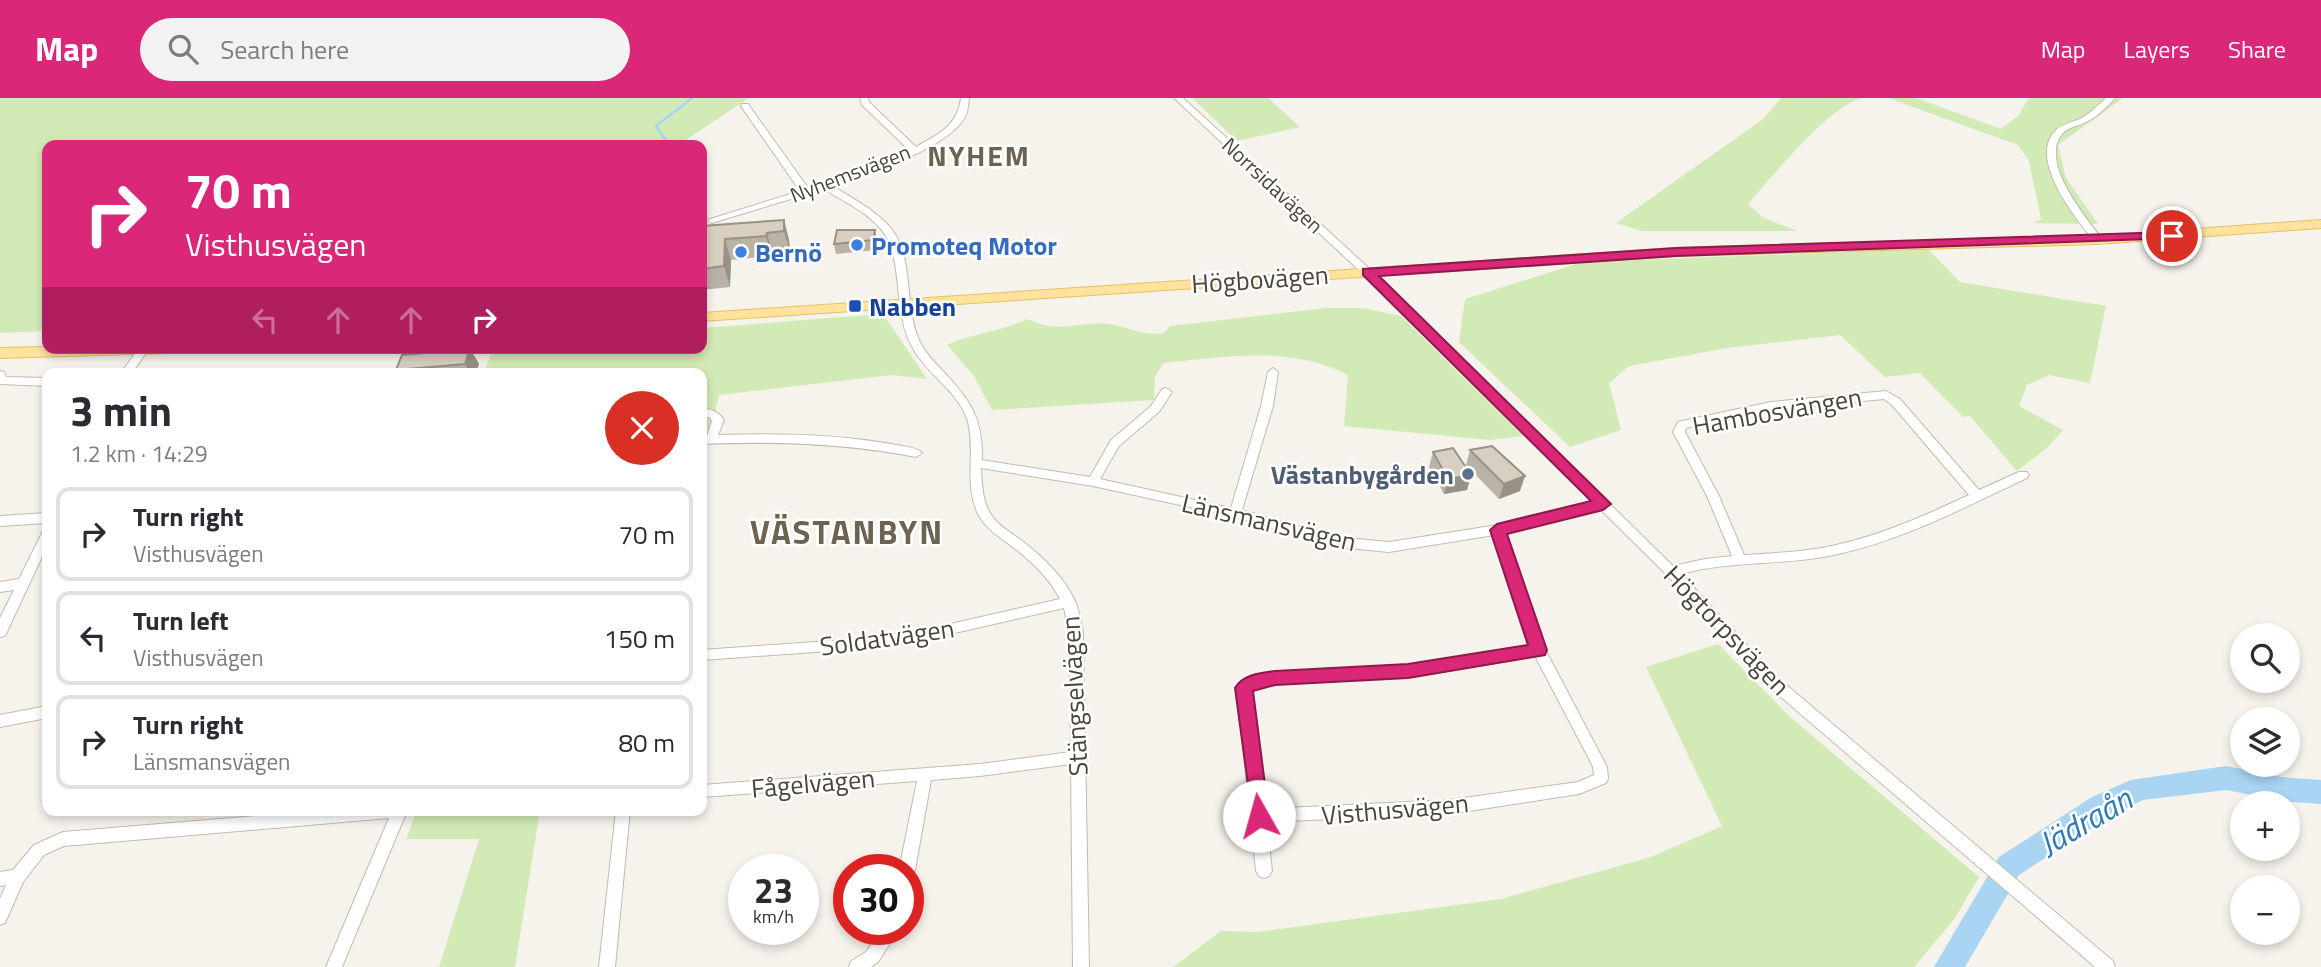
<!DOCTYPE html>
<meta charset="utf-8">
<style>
body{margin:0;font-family:"Titillium Web",sans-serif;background:#f2f2f3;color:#2b2b33;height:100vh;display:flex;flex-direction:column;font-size:26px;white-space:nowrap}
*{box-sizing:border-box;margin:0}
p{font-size:23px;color:#7c7c81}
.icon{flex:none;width:38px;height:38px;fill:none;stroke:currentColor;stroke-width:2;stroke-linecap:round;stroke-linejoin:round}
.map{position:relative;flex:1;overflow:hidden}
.side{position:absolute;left:42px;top:270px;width:665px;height:448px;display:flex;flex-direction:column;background:#fff;border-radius:14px;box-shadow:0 4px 10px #0003}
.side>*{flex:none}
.guide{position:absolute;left:42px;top:42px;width:665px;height:214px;border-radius:14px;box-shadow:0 4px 10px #0003;background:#db2777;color:#fff;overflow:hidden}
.controls{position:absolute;left:2230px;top:525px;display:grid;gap:14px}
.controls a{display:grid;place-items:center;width:70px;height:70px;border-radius:50%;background:#fff;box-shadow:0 4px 10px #0003;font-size:35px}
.speed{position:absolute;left:728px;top:756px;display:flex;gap:14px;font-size:35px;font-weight:700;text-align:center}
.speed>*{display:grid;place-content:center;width:91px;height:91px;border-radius:50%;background:#fff;box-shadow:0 4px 10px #0003;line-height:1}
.speed small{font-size:18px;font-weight:400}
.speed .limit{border:10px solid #d22;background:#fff;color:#111}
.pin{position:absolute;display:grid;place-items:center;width:60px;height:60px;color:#fff;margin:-30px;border:4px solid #fff;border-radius:50%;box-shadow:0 2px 7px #0007}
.me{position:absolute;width:77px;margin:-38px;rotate:353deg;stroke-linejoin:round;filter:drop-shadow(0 0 5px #0008)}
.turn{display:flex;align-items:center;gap:24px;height:147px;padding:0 28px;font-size:32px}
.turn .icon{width:91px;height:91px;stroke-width:2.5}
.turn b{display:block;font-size:49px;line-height:60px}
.lanes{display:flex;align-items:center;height:66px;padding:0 28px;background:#0003;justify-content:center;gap:35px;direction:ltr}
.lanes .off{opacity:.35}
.round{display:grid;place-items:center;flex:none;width:74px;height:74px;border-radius:37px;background:#f2f2f3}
.head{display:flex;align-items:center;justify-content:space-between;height:119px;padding:0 28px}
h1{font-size:42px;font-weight:700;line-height:52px}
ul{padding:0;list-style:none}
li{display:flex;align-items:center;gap:21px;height:94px;margin:0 14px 10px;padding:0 14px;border:4px solid #e1e1e2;border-radius:14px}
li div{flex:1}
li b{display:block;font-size:26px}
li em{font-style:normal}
header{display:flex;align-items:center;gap:42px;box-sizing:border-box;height:98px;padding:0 35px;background:#db2777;color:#fff}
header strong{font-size:33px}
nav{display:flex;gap:38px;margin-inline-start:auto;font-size:24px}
.search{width:490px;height:63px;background:#f2f2f3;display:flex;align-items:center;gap:18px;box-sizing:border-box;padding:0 24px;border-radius:38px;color:#7c7c81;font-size:26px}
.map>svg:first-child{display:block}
.green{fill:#d2eab5}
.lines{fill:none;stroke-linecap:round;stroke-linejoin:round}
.stream{stroke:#a9d4f2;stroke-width:2.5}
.river{fill:#a9d4f2;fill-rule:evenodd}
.minor-casing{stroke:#c2bbae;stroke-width:2}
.major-casing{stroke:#e6c16a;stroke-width:2}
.minor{fill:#fff;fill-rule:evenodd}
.major{fill:#ffe39c;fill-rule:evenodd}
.wall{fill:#bab2a6}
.shaded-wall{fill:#979187}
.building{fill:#d8cfc1;stroke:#979187;stroke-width:2}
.route{fill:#db2777;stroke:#8e194d;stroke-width:2}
.shop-dot{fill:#3f7fe0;stroke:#fff;stroke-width:2.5}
.transit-dot{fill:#1a4fb4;stroke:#fff;stroke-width:2.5}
.service-dot{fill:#5c6f8a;stroke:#fff;stroke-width:2.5}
.labels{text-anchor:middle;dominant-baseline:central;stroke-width:5;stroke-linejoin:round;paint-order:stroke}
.far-street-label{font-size:21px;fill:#4b4439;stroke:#fff}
.shop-label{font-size:26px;font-weight:bold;fill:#366cbe;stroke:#fff;text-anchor:start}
.street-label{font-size:26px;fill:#4b4439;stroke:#fff}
.transit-label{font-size:26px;font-weight:bold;fill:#164399;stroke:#fff;text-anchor:start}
.service-label{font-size:26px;font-weight:bold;fill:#4e5e75;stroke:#fff;text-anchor:end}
.far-district-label{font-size:28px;font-weight:bold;letter-spacing:2px;fill:#6e6250;stroke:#fff}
.district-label{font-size:33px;font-weight:bold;letter-spacing:2px;fill:#6e6250;stroke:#fff}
.near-water-label{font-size:33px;font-style:italic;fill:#2e7ab2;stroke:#fff}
</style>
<header>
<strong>Map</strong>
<div class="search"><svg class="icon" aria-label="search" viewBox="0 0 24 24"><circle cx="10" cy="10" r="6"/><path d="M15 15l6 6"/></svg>Search here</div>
<nav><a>Map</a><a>Layers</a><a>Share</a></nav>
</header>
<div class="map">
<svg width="2321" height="869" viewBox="0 0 2321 869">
<rect width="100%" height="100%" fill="#f6f3ec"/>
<path class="green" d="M0 0H749L678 47H47V233L0 235Z
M1192 0H1268L1300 29 1237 43Z
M1781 0H1864C1833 3 1770 81 1748 106L1762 119 1797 133H1642L1616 125 1763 21Z
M1888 0H1916L2001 31 2018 18 2029 0H2123L2058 47 2066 80 2098 126 2034 125 2041 121 2029 63 2018 47Z
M1928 151 1960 184 2106 208 2090 285 2049 277 2027 287 2019 308 2063 332 2048 349 2017 373 1970 318 1963 319 1920 275 1885 279 1840 237 1727 250 1629 268 1609 285 1621 332 1570 349 1459 244 1465 201 1583 164Z
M1325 210H1363L1401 218 1523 338 1490 342 1344 328 1348 277C1290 247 1225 259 1163 265L1155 279 1154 302 992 312 974 278 947 247C973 235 1001 234 1027 221 1063 237 1074 223 1107 226 1128 228 1142 239 1164 235L1170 228Z
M883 216 927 281 891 277 719 297 708 345 702 346V275H484L493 250H702V230Z
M1718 546 1789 618 1979 779 1955 820 1914 869H1173L1221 833 1258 834 1501 801 1651 759 1722 728 1646 569Z
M465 712H540L515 869H439L479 741H406L416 715Z"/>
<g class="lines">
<path class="stream" d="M667 44 656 28 692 0"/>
<path class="river" d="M2226 668 2281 679 2321 682V706L2281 703 2226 692 2143 702 2112 717 2019 777 1965 869H1934L1999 759 2092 699 2131 682Z"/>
<g class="minor-casing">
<path id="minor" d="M860 0H868L869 4 916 49C939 35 957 29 961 0H969C968 7 968 15 964 21 944 52 867 76 833 88 853 101 878 113 893 133 913 162 905 205 917 237 922 251 932 262 942 272 970 302 983 319 982 362L1090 379 1111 342 1151 308 1162 291 1166 290 1172 294 1159 314 1119 348 1100 381 1231 410 1261 308 1268 274 1273 270 1278 274 1273 308 1242 412 1337 439 1389 444 1498 427 1593 404 1377 189 1174 0H1183L1385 185 1673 468 1705 461 1732 458 1707 398 1673 334 1678 324 1682 323 1771 304 1886 293 1900 301 1979 392 2019 374H2027L2029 377 2027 380C1965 409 1902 443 1834 457 1783 468 1730 462 1681 476L1777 579 2113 863 2115 869H2095L1767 587 1667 477 1600 411 1505 435 1545 551 1607 669 1608 681 1606 685 1579 696 1449 716 1267 724 1272 773 1269 778 1264 780 1259 778 1256 773 1237 590C1246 578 1261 577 1275 574L1408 567 1531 548 1494 437 1389 454 1337 449 1235 419 1093 388 981 370C982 386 982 404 992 418 999 428 1011 435 1021 442 1042 458 1064 479 1075 503 1079 511 1080 524 1083 534L1089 869H1073L1071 666 980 678 931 682 915 772 912 777 908 779V772H899L917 683 702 699V687L980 666 1071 654 1069 534 1064 510 920 543 857 551 702 562V552L857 541 920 533 1060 501C1049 480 1032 464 1014 450 1001 440 987 432 979 418 963 387 976 356 968 324 960 295 929 278 914 252 892 217 904 164 884 135 870 115 844 104 824 91L715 124 712 125 707 122 800 93 741 8 742 6H748L808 90 880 65 909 52 862 7ZM1884 301 1892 307 1969 397C1926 417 1882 437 1836 447 1806 454 1775 455 1744 457L1719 398 1685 334 1686 330 1771 312ZM1535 558 1588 659 1593 669 1594 677 1578 684 1449 702 1265 711 1251 593 1259 588 1275 586 1408 579Z
M2106 0H2115C2107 9 2097 19 2086 24 2079 28 2067 29 2062 36 2039 65 2086 120 2103 142L2098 145 2095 144C2076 121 2028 62 2055 33 2062 26 2072 24 2080 21 2090 16 2098 7 2106 0Z
M139 250 148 252 132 275H121Z
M0 273 4 274 6 279 47 280V288L0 286Z
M702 310C712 312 718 313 724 322L718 337C778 335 838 336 897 347 906 349 916 349 922 355L916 359C845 345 774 343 702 346V338H707L712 323 709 319 702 318Z
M47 415V425L0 428V418Z
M47 431V448L5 538 0 539V520L14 492 0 494V484L19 481 43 433Z
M47 608V620L0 629V617Z
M329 712 407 713 342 869H326L389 720 64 748 44 757 23 784 5 825 0 827V801L6 787 0 788V774L13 772 34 747 63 734Z
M616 712H630L615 869H599Z
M882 831H899L878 864 871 869H849L851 863 866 854Z"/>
</g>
<g class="major-casing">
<path id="major" d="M2321 122V130L2098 146 1676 158 702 223V215L1676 150 2098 138Z
M47 249V250H175L168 255 0 260V250Z"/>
</g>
<use href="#minor" class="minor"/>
<use href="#major" class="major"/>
</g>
<path class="wall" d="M784 122 789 142 790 154 772 155V158L731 162 730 189 702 192V128Z
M837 132 877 142 875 152 836 156 834 146Z
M470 251 479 266 476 275H398L396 272Z
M1470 352 1520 393 1499 401 1466 367Z
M1433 354 1471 377 1467 392 1444 396 1429 369Z"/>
<path class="shaded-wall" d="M784 122 789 142 790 154 784 133Z
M875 132 877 142 875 152 873 142Z
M767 135 772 155V158L766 138Z
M725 141 731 162 730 189 724 168Z
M470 251 479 266 476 275H470L465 266Z
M1471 377 1467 392 1444 396 1448 381Z
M1525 378 1520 393 1499 401 1504 386Z"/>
<path class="building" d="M784 122V133L767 135 766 138 725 141 724 168 702 171V128Z
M837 132H875L873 142 834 146Z
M470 251 465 266 396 272 402 257Z
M1492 348 1525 378 1504 386 1470 352Z
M1453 350 1471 377 1448 381 1433 354Z"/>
<path class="route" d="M2172 134 2179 138 2177 140 1676 158 1379 178 1611 406 1603 412 1507 436 1547 552 1545 557 1408 580 1275 587 1253 593 1269 718 1266 724 1259 727 1253 724 1235 590C1243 576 1261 575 1275 573L1408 566 1528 547 1490 432 1497 426 1591 403 1363 177V171L1676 150Z"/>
<g class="shop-dot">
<circle cx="857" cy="147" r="7"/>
<circle cx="741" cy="154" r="7"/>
</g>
<rect class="transit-dot" x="848" y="201" width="14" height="14" rx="3.5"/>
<circle class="service-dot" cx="1468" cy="376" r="7"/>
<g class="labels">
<g class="far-street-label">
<text transform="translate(850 75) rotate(-21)">Nyhemsvägen</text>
<text transform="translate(1273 87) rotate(43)">Norrsidavägen</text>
</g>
<g class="shop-label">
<text x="871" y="147">Promoteq Motor</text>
<text x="755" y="154">Bernö</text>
</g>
<g class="street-label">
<text transform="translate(1260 181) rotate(-4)">Högbovägen</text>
<text transform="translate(1777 313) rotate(-10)">Hambosvängen</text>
<text transform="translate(1269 424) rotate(13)">Länsmansvägen</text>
<text transform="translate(1727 532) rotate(46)">Högtorpsvägen</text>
<text transform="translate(887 539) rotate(-8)">Soldatvägen</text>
<text transform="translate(1074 598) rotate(-93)">Stängselvägen</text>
<text transform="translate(813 685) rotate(-5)">Fågelvägen</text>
<text transform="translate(1395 711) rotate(-5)">Visthusvägen</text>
</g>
<g class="transit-label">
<text x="869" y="208">Nabben</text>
</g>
<g class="service-label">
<text x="1454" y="376">Västanbygården</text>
</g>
<g class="far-district-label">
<text x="979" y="57">NYHEM</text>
</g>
<g class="district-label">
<text x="847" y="434">VÄSTANBYN</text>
</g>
<g class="near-water-label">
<text transform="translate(2085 723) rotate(-30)">Jädraån</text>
</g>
</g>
</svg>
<div class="controls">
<a><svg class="icon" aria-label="search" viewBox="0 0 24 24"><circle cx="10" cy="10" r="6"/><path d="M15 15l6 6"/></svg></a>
<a><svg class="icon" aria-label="layers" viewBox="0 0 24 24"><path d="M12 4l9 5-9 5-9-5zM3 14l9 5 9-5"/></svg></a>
<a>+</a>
<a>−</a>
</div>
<div class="speed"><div>23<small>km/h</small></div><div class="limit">30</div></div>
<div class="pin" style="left:2172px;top:138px;background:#d93025"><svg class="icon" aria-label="arrive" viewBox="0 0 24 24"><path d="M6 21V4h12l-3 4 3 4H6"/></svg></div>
<svg class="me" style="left:1259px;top:718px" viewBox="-20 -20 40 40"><circle r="19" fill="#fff"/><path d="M0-13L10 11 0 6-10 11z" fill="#db2777"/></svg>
<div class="guide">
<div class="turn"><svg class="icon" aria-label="right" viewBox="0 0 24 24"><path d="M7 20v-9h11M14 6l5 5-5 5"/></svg><div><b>70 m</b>Visthusvägen</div></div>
<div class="lanes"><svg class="icon off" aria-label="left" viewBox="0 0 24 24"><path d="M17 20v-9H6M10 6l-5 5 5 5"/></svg><svg class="icon off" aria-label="ahead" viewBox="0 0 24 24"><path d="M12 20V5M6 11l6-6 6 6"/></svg><svg class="icon off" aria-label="ahead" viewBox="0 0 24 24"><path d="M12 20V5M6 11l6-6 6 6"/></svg><svg class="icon" aria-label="right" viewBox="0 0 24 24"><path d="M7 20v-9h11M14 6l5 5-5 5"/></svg></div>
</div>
<section class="side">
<div class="head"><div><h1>3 min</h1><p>1.2 km · 14:29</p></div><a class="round" style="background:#d93025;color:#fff"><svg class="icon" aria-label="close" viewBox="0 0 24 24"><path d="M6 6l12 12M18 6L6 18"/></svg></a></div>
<ul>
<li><svg class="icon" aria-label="right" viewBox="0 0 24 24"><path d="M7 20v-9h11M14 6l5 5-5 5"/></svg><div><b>Turn right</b><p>Visthusvägen</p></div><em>70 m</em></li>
<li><svg class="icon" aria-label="left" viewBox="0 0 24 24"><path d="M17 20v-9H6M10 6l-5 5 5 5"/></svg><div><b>Turn left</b><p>Visthusvägen</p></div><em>150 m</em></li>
<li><svg class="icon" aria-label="right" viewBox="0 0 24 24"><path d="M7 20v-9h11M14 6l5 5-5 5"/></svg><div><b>Turn right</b><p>Länsmansvägen</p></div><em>80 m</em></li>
</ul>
</section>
</div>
